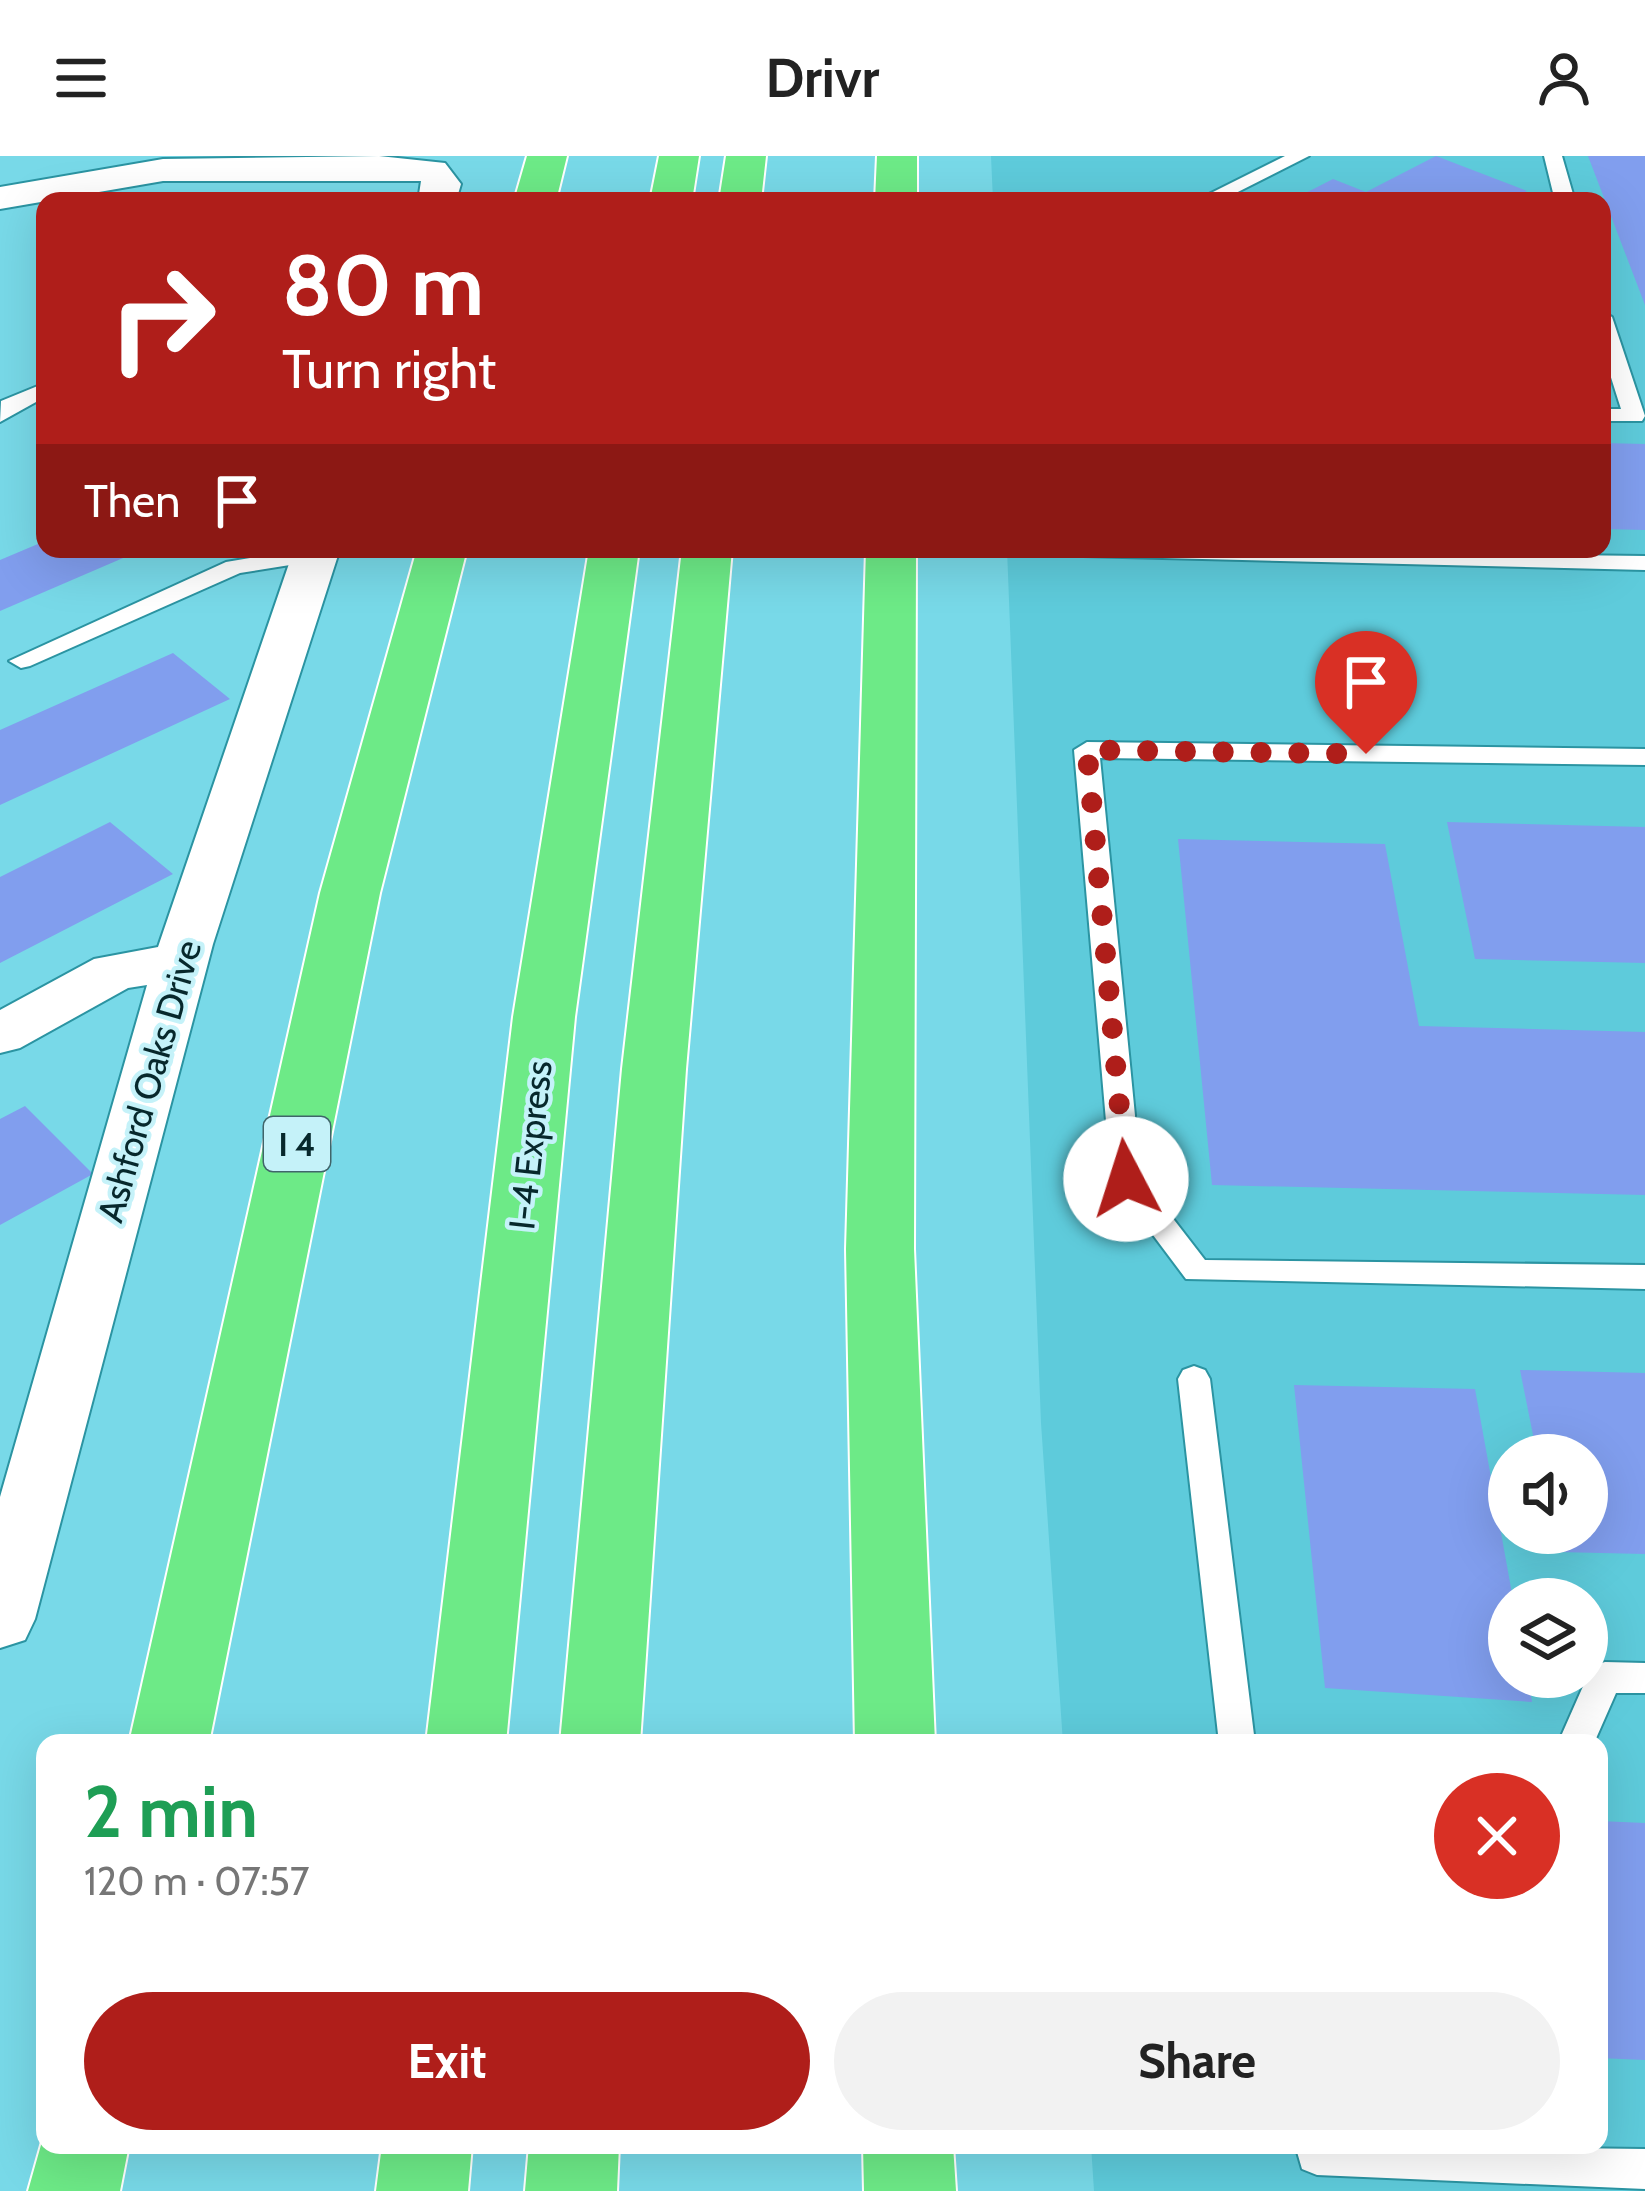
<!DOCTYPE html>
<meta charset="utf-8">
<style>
body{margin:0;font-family:Cabin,sans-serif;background:#f2f2f2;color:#222;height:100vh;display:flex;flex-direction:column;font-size:45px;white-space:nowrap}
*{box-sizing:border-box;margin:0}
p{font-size:39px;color:#767676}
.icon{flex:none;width:66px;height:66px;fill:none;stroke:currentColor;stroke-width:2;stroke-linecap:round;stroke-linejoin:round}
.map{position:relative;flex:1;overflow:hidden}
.panel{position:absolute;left:36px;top:1578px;width:1572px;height:420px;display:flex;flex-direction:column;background:#fff;border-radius:24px;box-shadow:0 12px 48px #0002}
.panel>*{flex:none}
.banner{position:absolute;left:36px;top:36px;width:1575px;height:366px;border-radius:24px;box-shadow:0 12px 48px #0002;background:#af1e1a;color:#fff;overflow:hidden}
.tools{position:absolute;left:1488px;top:1278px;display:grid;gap:24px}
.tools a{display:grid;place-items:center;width:120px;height:120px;border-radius:50%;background:#fff;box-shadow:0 12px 48px #0002;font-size:60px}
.pin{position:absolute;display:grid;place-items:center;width:102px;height:102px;color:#fff;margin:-123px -51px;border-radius:50% 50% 50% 0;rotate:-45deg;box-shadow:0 0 12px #0007}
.pin .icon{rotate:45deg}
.me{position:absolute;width:132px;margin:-66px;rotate:355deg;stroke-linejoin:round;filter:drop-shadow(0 0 9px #0008)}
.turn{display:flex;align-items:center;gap:42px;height:252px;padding:0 48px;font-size:54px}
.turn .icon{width:156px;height:156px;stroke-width:2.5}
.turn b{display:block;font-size:84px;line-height:102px}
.then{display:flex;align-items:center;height:114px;padding:0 48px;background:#0003;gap:24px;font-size:45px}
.round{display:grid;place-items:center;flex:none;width:126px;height:126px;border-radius:63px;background:#f2f2f2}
.overview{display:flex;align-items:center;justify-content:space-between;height:204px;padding:0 48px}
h1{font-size:72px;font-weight:700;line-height:90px;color:#1e9e55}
.action{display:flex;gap:24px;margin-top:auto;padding:24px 48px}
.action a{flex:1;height:138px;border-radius:72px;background:#af1e1a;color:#fff;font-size:48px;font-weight:700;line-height:138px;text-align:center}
.action a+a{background:#f2f2f2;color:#222}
header{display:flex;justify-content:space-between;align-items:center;height:156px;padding:0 48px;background:#fff;font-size:54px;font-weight:700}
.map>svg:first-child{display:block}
.built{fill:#5ecbdb;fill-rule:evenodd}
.building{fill:#819eee}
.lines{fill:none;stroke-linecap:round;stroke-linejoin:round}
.lane-casing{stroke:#2b94a2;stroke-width:4}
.street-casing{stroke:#2b94a2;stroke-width:4}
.highway-casing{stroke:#fff;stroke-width:4}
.lane{fill:#fff;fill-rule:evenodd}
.street{fill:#fff;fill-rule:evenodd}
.highway{fill:#6dea87;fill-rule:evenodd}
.route{stroke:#af1e1a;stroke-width:21;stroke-dasharray:0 37.8}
.labels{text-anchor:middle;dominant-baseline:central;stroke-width:9;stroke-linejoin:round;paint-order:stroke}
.shield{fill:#c5f2f9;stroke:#40656a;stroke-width:3}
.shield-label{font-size:33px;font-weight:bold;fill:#07282c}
.street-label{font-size:36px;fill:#07282c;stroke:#c5f2f9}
</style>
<header><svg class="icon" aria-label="menu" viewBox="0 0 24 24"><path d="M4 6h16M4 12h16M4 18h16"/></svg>Drivr<svg class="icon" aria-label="person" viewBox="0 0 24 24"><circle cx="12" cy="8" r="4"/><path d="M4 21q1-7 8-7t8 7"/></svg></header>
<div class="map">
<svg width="1645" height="2035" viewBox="0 0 1645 2035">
<rect width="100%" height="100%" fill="#78d9e8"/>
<path class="built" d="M991 0H1645V2035H1094L1091 1989H1599V1587H1063L1041 1267 1007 393H1602V45H993ZM1509 1299H1587V1377H1509ZM1509 1443H1587V1521H1509Z"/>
<path class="building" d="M1436 0 1527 35 1508 45H1290L1333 23 1366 36Z
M1588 0H1645V149Z
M1602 287 1645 288V374L1602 373Z
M45 385V393H144L0 455V404Z
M173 497 230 543 0 649V574Z
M110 666 173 718 0 807V721Z
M1447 666 1645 671V807L1475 803Z
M1178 683 1385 688 1419 870 1645 876V1039L1212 1029Z
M25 950 93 1018 0 1069V963Z
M1520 1214 1645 1217V1398L1557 1396 1553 1377H1587V1299H1537Z
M1294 1229 1475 1233 1513 1443H1509V1521H1528L1532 1546 1325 1532Z
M1599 1665 1645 1667V1904L1599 1902Z"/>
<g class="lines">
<g class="lane-casing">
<path id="lane" d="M1285 0H1309L1220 45H1195Z
M1544 0H1562L1575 45H1555Z
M1602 155 1612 161 1645 260 1642 265H1602V253H1621L1602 193Z
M45 227V241L0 266 1 245Z
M303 393H323L327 398 315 405 240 417 30 510 21 512 9 505 226 406Z
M1072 393 1645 400V414L1083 400Z
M1087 586 1645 593V609L1100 602 1141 1021 1205 1104 1645 1109V1133L1186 1123 1111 1023 1074 594Z
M1194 1210 1205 1214 1210 1223 1255 1587H1219L1178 1223 1183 1214Z
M1605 1506 1645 1507V1537H1616L1594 1587H1558L1592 1510Z
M1295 1989 1645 1993V2033L1317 2019 1302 2013Z"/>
</g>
<g class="street-casing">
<path id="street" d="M379 0 445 7 461 28 456 45H418L421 25H163L0 53V31L163 3Z
M294 393H340L213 788 35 1463 25 1484 0 1492V1341L147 829 128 832 20 892 0 897V854L94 803 158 791Z"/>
</g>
<g class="highway-casing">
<path id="highway" d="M527 0H567L556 45H514Z
M659 0H699L692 45H650Z
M726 0H766L761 45H719Z
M877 0H917V45H875Z
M417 393H467L380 737 209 1587H129L320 737Z
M589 393H639L575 861 506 1587H426L513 861Z
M682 393H732L686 913 640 1587H560L622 913Z
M866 393H916L914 1093 935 1587H855L846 1093Z
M45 1975V1989H129L120 2035H28Z
M382 1989H472L468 2035H376Z
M529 1989H619L617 2035H525Z
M863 1989H953L956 2035H864Z"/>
</g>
<use href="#lane" class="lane"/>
<use href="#street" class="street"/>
<use href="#highway" class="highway"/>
</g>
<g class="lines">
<path class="route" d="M1126 1023 1087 594 1366 598"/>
</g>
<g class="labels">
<rect class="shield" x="264" y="961" width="66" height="54" rx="9"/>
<g class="shield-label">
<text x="297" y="988">I 4</text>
</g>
<g class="street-label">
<text transform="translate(149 925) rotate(-74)">Ashford Oaks Drive</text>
<text transform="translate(530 989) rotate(-84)">I-4 Express</text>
</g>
</g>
</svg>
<div class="tools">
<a><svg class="icon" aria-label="sound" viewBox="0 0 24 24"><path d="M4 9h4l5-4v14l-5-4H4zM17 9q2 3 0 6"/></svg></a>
<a><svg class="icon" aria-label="layers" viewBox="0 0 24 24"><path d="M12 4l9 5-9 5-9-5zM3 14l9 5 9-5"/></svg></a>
</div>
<div class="pin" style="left:1366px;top:598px;background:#d93025"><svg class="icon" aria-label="arrive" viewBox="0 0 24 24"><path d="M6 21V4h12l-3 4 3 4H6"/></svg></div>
<svg class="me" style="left:1126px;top:1023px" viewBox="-20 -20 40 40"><circle r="19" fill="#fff"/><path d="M0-13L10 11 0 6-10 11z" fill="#af1e1a"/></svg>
<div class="banner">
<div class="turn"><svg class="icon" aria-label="right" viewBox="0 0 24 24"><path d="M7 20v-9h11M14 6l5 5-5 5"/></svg><div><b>80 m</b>Turn right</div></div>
<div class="then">Then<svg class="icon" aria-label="arrive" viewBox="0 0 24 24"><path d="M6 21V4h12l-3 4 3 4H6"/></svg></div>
</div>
<section class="panel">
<div class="overview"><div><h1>2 min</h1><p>120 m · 07:57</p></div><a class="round" style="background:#d93025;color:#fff"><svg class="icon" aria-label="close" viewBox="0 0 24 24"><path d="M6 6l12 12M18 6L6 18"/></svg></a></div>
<div class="action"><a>Exit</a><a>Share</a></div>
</section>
</div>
